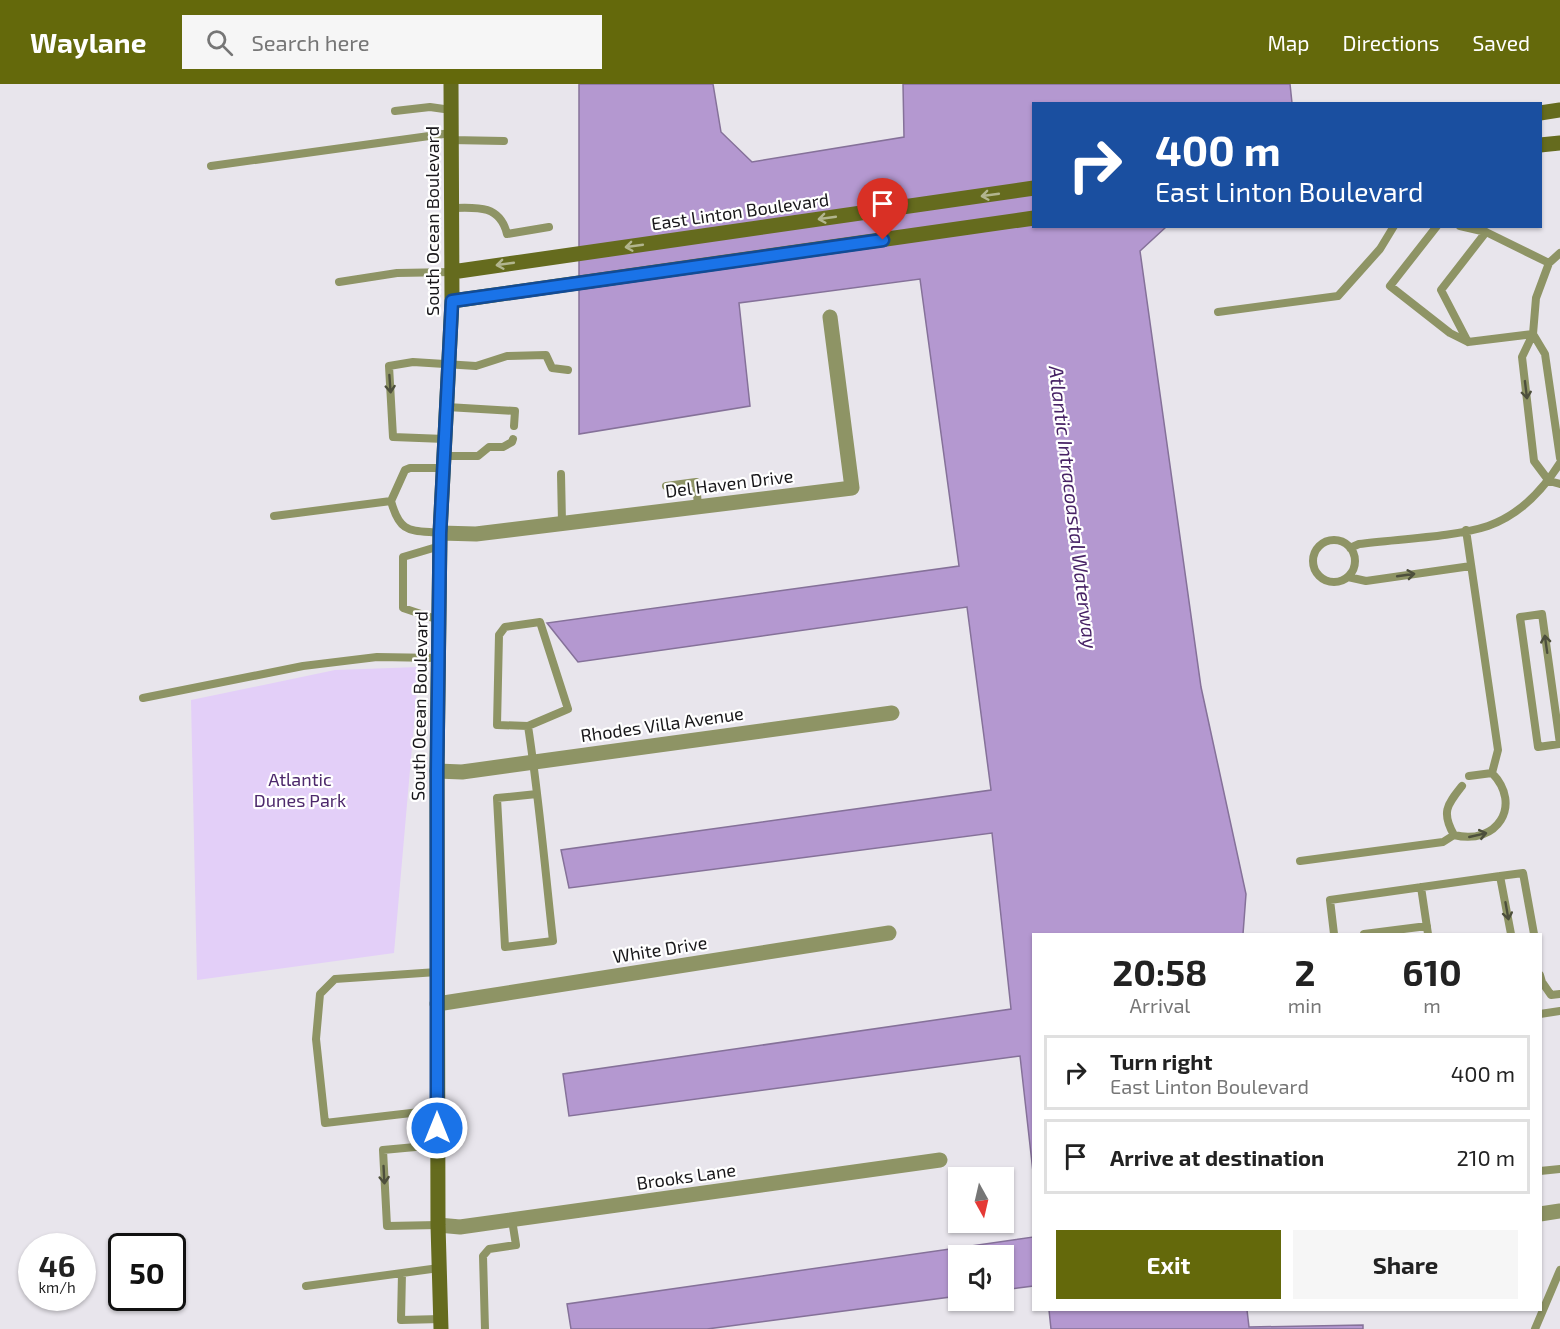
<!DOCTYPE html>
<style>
body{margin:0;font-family:"Exo 2",sans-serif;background:#f6f6f6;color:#222;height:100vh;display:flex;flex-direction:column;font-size:22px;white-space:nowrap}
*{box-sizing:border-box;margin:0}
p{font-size:20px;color:#767676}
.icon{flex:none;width:33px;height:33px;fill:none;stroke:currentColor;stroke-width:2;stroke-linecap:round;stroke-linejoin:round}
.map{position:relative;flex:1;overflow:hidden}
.details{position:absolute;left:1032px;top:849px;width:510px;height:378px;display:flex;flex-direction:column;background:#fff;border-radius:0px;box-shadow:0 2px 4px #0004}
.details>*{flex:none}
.hud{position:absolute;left:1032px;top:18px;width:510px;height:126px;border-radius:0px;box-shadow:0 2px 4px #0004;background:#1a4fa0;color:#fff;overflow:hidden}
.needle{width:39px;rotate:172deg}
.buttons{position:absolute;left:948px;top:1083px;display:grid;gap:12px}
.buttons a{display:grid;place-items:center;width:66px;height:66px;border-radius:0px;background:#fff;box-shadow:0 2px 4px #0004;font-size:30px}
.speed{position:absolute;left:18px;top:1149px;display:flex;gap:12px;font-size:30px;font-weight:700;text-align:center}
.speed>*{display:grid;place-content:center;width:78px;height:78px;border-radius:50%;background:#fff;box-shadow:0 2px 4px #0004;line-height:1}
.speed small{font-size:15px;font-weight:400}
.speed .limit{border:3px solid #111;border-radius:9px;background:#fff;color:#111}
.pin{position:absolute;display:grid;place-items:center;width:51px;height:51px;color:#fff;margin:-62px -26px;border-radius:50% 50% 50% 0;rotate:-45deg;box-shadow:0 0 6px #0007}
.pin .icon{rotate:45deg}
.me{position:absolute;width:66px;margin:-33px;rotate:0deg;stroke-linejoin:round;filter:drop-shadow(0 0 4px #0008)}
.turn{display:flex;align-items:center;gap:21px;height:126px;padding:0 24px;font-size:27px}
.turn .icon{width:78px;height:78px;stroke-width:2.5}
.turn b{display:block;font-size:42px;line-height:51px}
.eta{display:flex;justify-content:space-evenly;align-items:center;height:102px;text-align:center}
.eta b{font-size:36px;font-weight:700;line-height:42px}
.button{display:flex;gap:12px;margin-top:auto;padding:12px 24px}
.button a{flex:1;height:69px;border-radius:0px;background:#64690b;color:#fff;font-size:24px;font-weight:700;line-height:69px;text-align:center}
.button a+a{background:#f6f6f6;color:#222}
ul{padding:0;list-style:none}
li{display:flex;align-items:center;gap:18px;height:75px;margin:0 12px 9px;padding:0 12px;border:3px solid #e0e0e0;border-radius:0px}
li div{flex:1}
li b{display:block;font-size:22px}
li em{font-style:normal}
header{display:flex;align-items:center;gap:36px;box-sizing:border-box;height:84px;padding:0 30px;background:#64690b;color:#fff}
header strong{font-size:28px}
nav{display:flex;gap:33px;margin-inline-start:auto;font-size:21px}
.search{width:420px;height:54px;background:#f6f6f6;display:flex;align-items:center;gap:15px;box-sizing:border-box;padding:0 21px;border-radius:0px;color:#767676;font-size:22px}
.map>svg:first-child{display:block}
.green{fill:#e3cff8}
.water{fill:#b498d0;stroke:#857199;stroke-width:1.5}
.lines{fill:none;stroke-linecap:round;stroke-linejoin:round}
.lane{stroke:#8e9465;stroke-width:8}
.street{stroke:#8e9465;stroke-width:15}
.secondary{stroke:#656b1e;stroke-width:15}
.oneway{stroke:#b2b58e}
.oneway2{stroke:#4d4f3c}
.route-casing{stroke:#114b97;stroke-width:15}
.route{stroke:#1a73e8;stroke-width:10}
.labels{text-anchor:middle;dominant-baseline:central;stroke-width:4.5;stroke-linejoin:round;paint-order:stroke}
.street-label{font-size:18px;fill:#18171a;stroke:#fff}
.park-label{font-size:18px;fill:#4d296c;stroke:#fff}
.water-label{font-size:20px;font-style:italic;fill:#472265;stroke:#fff}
</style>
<header>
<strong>Waylane</strong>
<div class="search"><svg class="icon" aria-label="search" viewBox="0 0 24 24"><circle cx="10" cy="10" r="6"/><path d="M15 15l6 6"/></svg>Search here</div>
<nav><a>Map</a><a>Directions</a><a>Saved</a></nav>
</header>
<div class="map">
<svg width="1560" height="1245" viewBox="0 0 1560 1245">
<rect width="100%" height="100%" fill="#e8e5ec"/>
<path class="green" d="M419 583 394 869 197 896 191 616 335 586Z"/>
<path class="water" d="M579 0H713L721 48 752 78 904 53 903 0H1290L1292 19 1034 20V142L1166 143 1140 167 1201 603 1246 810 1243 850H1034L1033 1088 1020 972 569 1032 563 990 1011 925 992 749 569 804 561 766 991 706 967 523 578 578 547 539 959 482 920 195 739 219 750 322 579 350Z
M1033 1153V1202L1004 1206V1172H958V1212L707 1245H571L567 1220Z
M1049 1226H1247L1249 1243 1363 1241V1245H1051Z"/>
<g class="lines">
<path class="lane" d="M395 27 430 23 451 26
M451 56 504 57
M211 82 451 49
M452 124C477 123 500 121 507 150L549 143
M1437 142 1390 202 1450 249 1468 258 1533 250
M1460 142 1486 148 1549 179
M1560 169 1549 179 1536 214 1533 250 1522 273 1534 377 1549 397 1560 400
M339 198 397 189 452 188
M1218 228 1338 212 1380 165 1394 142
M1533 250 1545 270 1560 374
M1468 258 1441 206 1486 148
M447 323 515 327 514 342
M445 355 393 353 389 282 413 278 476 282 507 272 546 271 552 284 568 286
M445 372H478L489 363H503L512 358 513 355
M561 390 562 438
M666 402 696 398 698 422
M274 432 391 417
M1466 446 1498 666 1492 689
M440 449C410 446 400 450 391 417L405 386 410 384H444
M1313 477a21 21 0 1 1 42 0a21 21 0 1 1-42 0Z
M1350 464 1359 460C1396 455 1455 453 1488 442 1519 431 1543 406 1560 379
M1348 493 1366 497 1471 482
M439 536 403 524V473L440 462
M143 614 303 582 377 573 439 574
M528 642 568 625 540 538 505 543 499 551 497 641 528 642C539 713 545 785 553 857L505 863 497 714 537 710
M1560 660 1542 530 1520 533 1538 663 1560 660
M1462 702C1447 721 1441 728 1454 751 1497 762 1523 721 1492 689L1469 692
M1300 777 1443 758 1454 751
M1421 803 1428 850
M1334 850 1330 816 1500 792
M1364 850 1427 842
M1511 850 1500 792 1523 789 1534 850
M437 888 335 895 320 910 316 955 325 1039 437 1026
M1540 891 1542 898 1551 911 1560 910
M1540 930 1560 927
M437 1061 383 1066 387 1142 438 1141
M1540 1087 1560 1085
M402 1189 401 1236 441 1235
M306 1202 439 1184
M485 1245 483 1172 489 1165 516 1161 512 1136
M1535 1245 1560 1186"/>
<path class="street" d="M440 449 476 450 852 404 830 233
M437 687 462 688 892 629
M437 920 889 849
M1540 1130 1560 1127
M438 1141 460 1143 940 1076"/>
<path class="secondary" d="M1540 29 1560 26
M1540 61 1560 59
M452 188 1034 104
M452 217 1034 134
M441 1245 438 1141 437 687 440 449 452 217 451 0"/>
</g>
<defs><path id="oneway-shaft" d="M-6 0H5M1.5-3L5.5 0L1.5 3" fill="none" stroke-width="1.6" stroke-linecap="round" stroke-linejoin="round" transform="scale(1.5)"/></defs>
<g class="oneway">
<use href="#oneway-shaft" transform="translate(990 111) rotate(172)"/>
<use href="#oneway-shaft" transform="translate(827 134) rotate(172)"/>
<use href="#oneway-shaft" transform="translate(634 162) rotate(172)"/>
<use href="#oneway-shaft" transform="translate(505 180) rotate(172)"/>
</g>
<g class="oneway2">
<use href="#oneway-shaft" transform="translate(390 300) rotate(86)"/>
<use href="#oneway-shaft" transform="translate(1526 306) rotate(83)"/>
<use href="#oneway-shaft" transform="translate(1406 491) rotate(-8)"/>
<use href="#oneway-shaft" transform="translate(1546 560) rotate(-98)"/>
<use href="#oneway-shaft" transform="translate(1478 751) rotate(-13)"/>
<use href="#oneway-shaft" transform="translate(1507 827) rotate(80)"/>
<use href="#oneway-shaft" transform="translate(384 1091) rotate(87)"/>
</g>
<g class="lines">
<g class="route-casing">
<path id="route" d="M437 1044V687L440 449 452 217 883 156"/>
</g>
<use href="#route" class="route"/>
</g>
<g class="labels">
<g class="street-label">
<text transform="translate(740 127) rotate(-8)">East Linton Boulevard</text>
<text transform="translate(432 137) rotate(-90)">South Ocean Boulevard</text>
<text transform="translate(729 399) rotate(-7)">Del Haven Drive</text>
<text transform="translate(419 622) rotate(-89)">South Ocean Boulevard</text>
<text transform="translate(662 640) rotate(-8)">Rhodes Villa Avenue</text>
<text transform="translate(660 865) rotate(-9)">White Drive</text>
<text transform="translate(686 1092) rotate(-8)">Brooks Lane</text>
</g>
<g class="park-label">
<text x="300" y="695">Atlantic<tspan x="300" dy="21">Dunes Park</tspan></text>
</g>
<g class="water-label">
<text transform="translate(1074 423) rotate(83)">Atlantic Intracoastal Waterway</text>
</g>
</g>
</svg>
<div class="buttons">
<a><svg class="needle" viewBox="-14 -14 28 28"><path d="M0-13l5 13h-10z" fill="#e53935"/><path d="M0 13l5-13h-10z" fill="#767676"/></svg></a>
<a><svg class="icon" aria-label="sound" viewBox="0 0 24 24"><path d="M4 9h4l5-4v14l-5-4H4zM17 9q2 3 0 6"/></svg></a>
</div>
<div class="speed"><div>46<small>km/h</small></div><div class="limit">50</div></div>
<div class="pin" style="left:883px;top:156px;background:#d93025"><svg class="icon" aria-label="arrive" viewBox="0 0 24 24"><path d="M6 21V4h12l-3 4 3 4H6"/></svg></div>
<svg class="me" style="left:437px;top:1044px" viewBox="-20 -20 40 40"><circle r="17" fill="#1a73e8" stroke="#fff" stroke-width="3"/><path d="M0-11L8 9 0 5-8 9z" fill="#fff"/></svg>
<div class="hud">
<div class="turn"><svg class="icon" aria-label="right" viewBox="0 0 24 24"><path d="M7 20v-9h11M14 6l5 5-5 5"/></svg><div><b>400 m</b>East Linton Boulevard</div></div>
</div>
<section class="details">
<div class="eta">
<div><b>20:58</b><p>Arrival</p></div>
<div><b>2</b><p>min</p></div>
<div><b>610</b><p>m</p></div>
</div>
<ul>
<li><svg class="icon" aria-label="right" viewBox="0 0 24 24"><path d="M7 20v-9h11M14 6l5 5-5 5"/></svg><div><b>Turn right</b><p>East Linton Boulevard</p></div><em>400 m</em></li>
<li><svg class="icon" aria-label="arrive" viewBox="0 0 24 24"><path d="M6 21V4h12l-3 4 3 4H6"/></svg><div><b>Arrive at destination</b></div><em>210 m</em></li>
</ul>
<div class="button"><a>Exit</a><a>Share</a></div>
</section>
</div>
